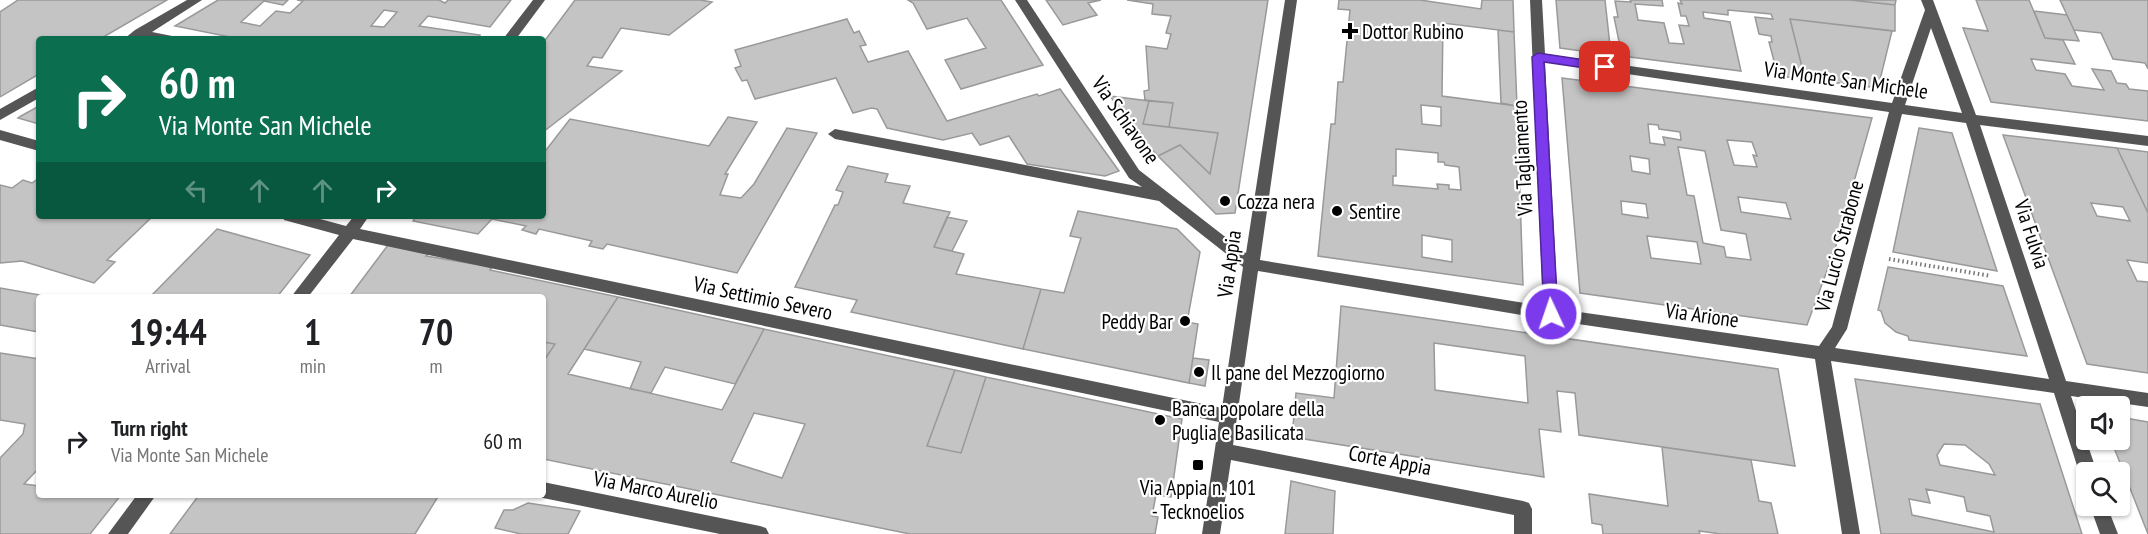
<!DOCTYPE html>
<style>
body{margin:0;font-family:"PT Sans Narrow",sans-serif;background:#f2f2f2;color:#202124;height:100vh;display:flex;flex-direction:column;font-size:22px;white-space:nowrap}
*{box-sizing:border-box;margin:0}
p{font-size:20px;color:#757577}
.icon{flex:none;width:33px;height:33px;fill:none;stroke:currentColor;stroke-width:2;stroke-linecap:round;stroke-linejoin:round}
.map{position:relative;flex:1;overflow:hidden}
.panel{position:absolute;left:36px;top:294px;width:510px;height:204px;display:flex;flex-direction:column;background:#fff;border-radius:6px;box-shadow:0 2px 4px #0004}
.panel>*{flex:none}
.banner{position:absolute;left:36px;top:36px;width:510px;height:183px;border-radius:6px;box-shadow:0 2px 4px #0004;background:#0b6e4f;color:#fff;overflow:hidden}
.fabs{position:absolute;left:2076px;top:396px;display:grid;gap:12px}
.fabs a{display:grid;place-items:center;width:54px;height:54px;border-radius:6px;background:#fff;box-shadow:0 2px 4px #0004;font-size:30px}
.pin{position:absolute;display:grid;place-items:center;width:51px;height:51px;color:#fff;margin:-26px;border-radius:12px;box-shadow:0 3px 9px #0006}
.me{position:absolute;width:66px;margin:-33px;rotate:357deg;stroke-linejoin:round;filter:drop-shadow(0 0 4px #0008)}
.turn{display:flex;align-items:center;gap:21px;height:126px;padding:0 24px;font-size:27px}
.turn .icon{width:78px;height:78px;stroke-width:2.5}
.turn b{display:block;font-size:42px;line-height:51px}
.lanes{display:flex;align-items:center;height:57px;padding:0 24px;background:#0003;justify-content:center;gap:30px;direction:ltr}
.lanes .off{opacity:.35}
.eta{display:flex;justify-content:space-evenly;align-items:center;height:102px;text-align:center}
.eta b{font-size:36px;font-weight:800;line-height:42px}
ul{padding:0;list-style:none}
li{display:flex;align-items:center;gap:18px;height:90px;padding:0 24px}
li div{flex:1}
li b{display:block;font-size:22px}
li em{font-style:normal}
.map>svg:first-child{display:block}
.building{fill:#c4c4c4;stroke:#999;stroke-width:1.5;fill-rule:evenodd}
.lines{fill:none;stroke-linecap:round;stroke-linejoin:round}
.path{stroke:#777;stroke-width:4;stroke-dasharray:1.5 3;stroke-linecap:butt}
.minor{fill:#555;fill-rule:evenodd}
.route{fill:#7c3aed;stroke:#51269a;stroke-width:1.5}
.poi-dot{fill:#000;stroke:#fff;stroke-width:2}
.labels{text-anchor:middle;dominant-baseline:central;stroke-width:4.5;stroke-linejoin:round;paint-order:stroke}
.poi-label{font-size:21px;fill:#000;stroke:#fff;text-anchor:start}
.street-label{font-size:21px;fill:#000;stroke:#fff}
</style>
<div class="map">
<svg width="2148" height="534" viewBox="0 0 2148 534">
<rect width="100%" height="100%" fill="#fff"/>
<path class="building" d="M18 0H167L100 39H39V74L0 97V12Z
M218 0H288L283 5 264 1 241 22 260 26 276 11 290 13 303 1 297 0H439L445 3 448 0H511L490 27 428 16 419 26 480 35 478 39H240L175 26ZM384 10 397 12 384 27 371 26Z
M575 0H700L712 2 669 35 621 28 602 58 593 57 587 66 622 71 543 132V43Z
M908 0H1001L1043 65 961 89 945 60 986 48 967 18 927 29 913 3Z
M1046 0H1101L1088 3 1097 15 1063 25Z
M1127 0H1268L1235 213 1216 214 1158 156 1180 145 1210 174 1218 133 1169 127 1173 103 1145 100 1144 91 1149 90 1146 46 1167 49 1171 34 1166 33 1171 16 1152 14 1153 4Z
M1339 0H1420L1481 9 1482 0H1513L1514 32 1443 23 1442 96 1517 106 1523 285 1318 256 1331 124H1335L1338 82H1343L1350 10 1338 9ZM1421 105 1441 107V126L1422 124ZM1396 149 1438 153V162H1444L1445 165 1459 167 1461 190 1449 189V185L1437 184 1438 189 1393 185V176H1396ZM1422 235 1452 240V262L1422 257Z
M1556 0H1605L1611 55 1560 48Z
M1630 0H1662L1663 6 1635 4 1638 20 1664 23 1669 43 1684 44 1679 25 1689 26 1686 16H1681L1678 3 1682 4 1680 0H1850L1895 5V31L1790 19 1805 79 1778 76 1769 42H1772L1771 36 1759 34 1755 17 1773 19 1771 14 1728 10V15L1703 12 1704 18 1730 22 1741 71 1622 56 1614 17H1618L1615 1 1631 2Z
M1850 0H1896L1895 5Z
M1976 0H2029L2045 38 2063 40 2075 64 2031 59 2036 70 2065 74 2072 86 2104 90 2092 69 2111 71 2117 83 2126 84 2129 89 2148 91V121L1991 102 1963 28 1988 31Z
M2060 0H2148V69L2145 63 2113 59 2101 33 2074 30Z
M2034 11 2067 15 2079 41 2045 38Z
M847 19 854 33 859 31 866 45 860 46 868 62 908 51 947 121 1037 94 1039 96 1060 89 1119 171 1105 176 1027 164 1009 136 980 145 972 133 943 140 887 128 877 109 871 108 853 113 836 78 755 99 747 80 742 81 735 68 741 66 735 50Z
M1790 19 1892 31 1878 88 1805 79Z
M1498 30 1514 32 1517 106 1501 103Z
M1562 78 1872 118 1835 249 1807 325 1580 293ZM1648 124 1658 125 1659 129 1680 132 1681 140 1663 137 1665 145 1650 143ZM1727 140 1752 142 1757 156 1753 155 1757 167 1734 165ZM1678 147 1705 151 1721 230 1746 234 1751 260 1726 257 1724 247 1703 243 1694 196 1687 195ZM1630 156 1649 159 1650 174 1632 171ZM1738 197 1786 203 1791 219 1741 212ZM1621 201 1646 204 1648 218 1622 214ZM1647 236 1697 242 1701 264 1651 258Z
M1110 96 1149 101 1143 124 1218 133 1210 174 1180 145 1158 156 1140 137Z
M1149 101 1173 103 1169 127 1143 124Z
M39 106V124L18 118 21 116Z
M728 117 757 122 725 174H728L720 195 741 198 754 184 787 128 817 133 737 273 607 244 603 249 589 246 592 241 539 229 536 234 522 230 526 226 492 219 478 234 413 221 416 216H543V154L570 119 709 146Z
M1919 128 1952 133 1997 271 1893 252Z
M2003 135 2117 148 2148 213V263L2127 260 2137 281 2148 282V373L2087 364ZM2091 203 2123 207 2130 221 2097 216Z
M2117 148 2148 152V213Z
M848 166 888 174 885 182 910 186 903 203 950 212 934 247 964 254 956 274 1041 289 1023 349 851 312 857 300 795 287 835 205H838L843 192 836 190Z
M39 178V216H153L107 260 115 262 94 283 22 261 0 263V185L12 188 23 180 32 183Z
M1078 211 1177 229 1200 252 1187 322 1198 324 1189 383 1023 349 1041 289 1064 293 1081 238 1070 236Z
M947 217 967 221 952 251 934 247Z
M217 229 310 255 277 297H150Z
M388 245 428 254 426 256 492 267 490 270 618 297 568 374 722 410 764 329 955 370 927 446 961 453 986 377 1182 419 1171 497 1156 495 1152 516 1158 517 1155 534H910L543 459V362L555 344 543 342V297H349ZM754 413 805 424 782 478 731 462Z
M1888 267 2003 286 2027 356 1909 340 1908 336 1896 332 1885 323 1881 311 1878 310Z
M0 288 51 297H39V332L0 325Z
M618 297 764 329 735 384 665 367 651 393 630 389 641 362 584 349Z
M1341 306 1778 369 1795 466 1579 435 1575 393 1557 391 1561 432 1539 429 1544 477 1292 437 1296 393 1334 398ZM1434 343 1525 356 1528 403 1435 390Z
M544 342 555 344 543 362V344Z
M0 353 39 359V468L24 484 39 486V495H121L90 534H0V458L23 434 25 424 0 420Z
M1193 358 1209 360 1205 386 1189 383Z
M955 370 986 377 961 453 927 446Z
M1855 379 2040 404 2082 534H1881ZM1944 444 1965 445 1989 464 1995 475 1940 465 1937 455ZM1926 489 1964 497 1967 511 1990 516 1994 532 1912 515 1909 499 1930 503Z
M2120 417 2148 422V534L2111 440H2120Z
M1662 447 1751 460 1759 501 1771 503 1778 534H1721L1699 531 1700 534H1603L1602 525 1592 523 1589 494 1668 506Z
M1291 481 1335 491 1333 534H1285Z
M199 495H439L415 534H170Z
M528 503 580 511 568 534H521L495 528 504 510H513Z"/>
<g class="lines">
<path class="path" d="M1889 259 1991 276"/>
<path class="minor" d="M187 0H202L152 32 172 36 174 39H124L135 30Z
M533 0H545L516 39H503Z
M1015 0H1027L1139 170 1246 253 1285 0H1297L1260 260 1543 306 1530 0H1542L1545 54 1892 103 1925 10 1921 0H1933L1976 115 2148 136V146L1980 125 2066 381 2148 393V407L2071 396 2097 472H2086V479L2082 477 2079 472 2054 393 1831 361 1860 534H1842L1815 359 1551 320 1258 271 1233 445 1523 501 1529 503 1532 509V534H1514V515L1231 460 1220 534H1202L1219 422 353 239 308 297H291L339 235 284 220 282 216H309L346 226 354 216H369L360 229 1222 408 1243 267 1159 201 835 139 828 134 835 129 1142 187 1129 178ZM1931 28 1962 113 1905 105ZM1545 62 1889 112 1832 327 1819 346 1558 309ZM1902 114 1966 123 2049 379 1835 348 1847 329Z
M39 87V98L0 120V109Z
M0 130 39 141V151L0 140Z
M543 482 760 526 766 528 769 534H720L543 498 537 495H543Z
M137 495H156L128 534H108Z
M2090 506H2107L2118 534H2100Z"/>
</g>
<path class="route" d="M1538 53 1605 63 1611 67 1605 71 1544 62 1558 314 1556 318H1546L1544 314 1532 57Z"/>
<g class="poi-dot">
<path d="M1347 22h6v6h6v6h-6v6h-6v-6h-6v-6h6z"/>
<circle cx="1225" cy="201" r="6"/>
<circle cx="1337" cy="211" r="6"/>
<circle cx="1185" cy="321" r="6"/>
<circle cx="1199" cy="372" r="6"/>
<circle cx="1160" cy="420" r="6"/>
<rect x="1192" y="459" width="12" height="12" rx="3"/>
</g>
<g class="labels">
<g class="poi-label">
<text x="1362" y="31">Dottor Rubino</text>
<text x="1237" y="201">Cozza nera</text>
<text x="1349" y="211">Sentire</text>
<text x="1173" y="321" text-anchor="end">Peddy Bar</text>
<text x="1211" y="372">Il pane del Mezzogiorno</text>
<text x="1172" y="408">Banca popolare della<tspan x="1172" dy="24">Puglia e Basilicata</tspan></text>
<text x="1198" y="487" text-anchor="middle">Via Appia n. 101<tspan x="1198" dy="24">- Tecknoelios</tspan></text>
</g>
<g class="street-label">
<text transform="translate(1846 80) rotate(8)">Via Monte San Michele</text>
<text transform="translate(1126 120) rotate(55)">Via Schiavone</text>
<text transform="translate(1522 158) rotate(-93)">Via Tagliamento</text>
<text transform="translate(2032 234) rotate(72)">Via Fulvia</text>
<text transform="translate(1839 246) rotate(-75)">Via Lucio Strabone</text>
<text transform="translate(1229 264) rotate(-82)">Via Appia</text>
<text transform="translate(763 298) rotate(12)">Via Settimio Severo</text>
<text transform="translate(1702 315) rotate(8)">Via Arione</text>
<text transform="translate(1390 460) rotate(11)">Corte Appia</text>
<text transform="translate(656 490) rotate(11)">Via Marco Aurelio</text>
</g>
</g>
</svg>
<div class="fabs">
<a><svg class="icon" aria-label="sound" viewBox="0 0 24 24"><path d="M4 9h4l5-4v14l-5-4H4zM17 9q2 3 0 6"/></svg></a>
<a><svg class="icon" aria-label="search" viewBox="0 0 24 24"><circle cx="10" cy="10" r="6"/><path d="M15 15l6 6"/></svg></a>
</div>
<div class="pin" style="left:1605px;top:67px;background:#d93025"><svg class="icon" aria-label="arrive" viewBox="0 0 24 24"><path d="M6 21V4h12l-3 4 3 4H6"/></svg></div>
<svg class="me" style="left:1551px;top:314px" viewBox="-20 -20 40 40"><circle r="17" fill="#7c3aed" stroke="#fff" stroke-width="3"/><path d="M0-11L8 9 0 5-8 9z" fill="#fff"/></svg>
<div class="banner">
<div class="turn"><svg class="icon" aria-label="right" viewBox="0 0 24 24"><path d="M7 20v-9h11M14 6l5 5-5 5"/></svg><div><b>60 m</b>Via Monte San Michele</div></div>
<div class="lanes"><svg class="icon off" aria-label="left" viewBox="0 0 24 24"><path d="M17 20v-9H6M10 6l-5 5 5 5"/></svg><svg class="icon off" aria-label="ahead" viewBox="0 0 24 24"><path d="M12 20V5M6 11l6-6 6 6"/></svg><svg class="icon off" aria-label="ahead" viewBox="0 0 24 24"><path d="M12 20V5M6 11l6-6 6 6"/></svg><svg class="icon" aria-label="right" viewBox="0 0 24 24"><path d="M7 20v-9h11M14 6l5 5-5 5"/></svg></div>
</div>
<section class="panel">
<div class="eta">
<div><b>19:44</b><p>Arrival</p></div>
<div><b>1</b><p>min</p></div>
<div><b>70</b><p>m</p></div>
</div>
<ul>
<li><svg class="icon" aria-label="right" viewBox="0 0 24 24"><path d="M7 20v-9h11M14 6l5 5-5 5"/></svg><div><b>Turn right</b><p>Via Monte San Michele</p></div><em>60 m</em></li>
</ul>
</section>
</div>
